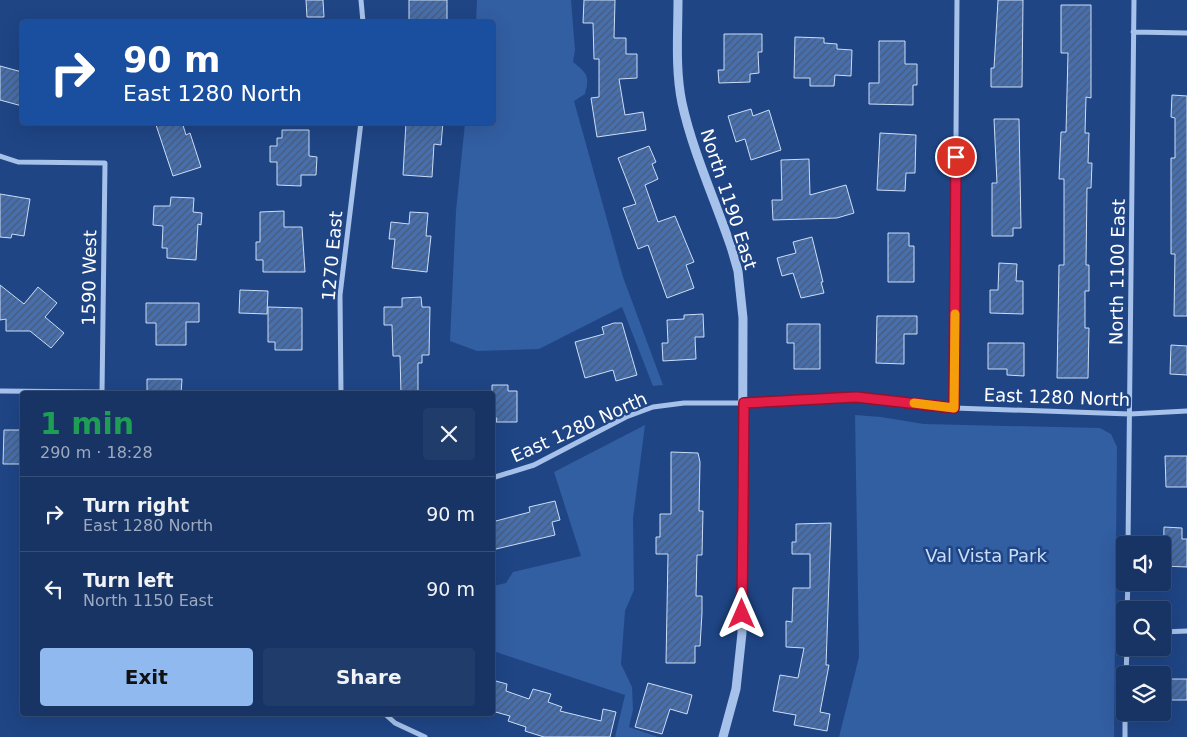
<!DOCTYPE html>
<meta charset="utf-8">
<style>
body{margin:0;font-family:"DejaVu Sans",sans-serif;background:#203c6a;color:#f1f3f6;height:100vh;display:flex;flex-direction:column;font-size:19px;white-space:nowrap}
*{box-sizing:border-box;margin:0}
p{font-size:16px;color:#9eaabf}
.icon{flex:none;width:28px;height:28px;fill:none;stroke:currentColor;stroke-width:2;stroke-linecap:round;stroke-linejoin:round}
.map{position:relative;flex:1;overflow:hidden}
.drawer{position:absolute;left:20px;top:391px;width:475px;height:325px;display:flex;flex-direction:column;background:#173464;border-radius:5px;box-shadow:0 5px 20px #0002,0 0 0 1px #364f78}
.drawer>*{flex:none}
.guide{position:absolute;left:20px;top:20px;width:475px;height:105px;border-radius:5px;box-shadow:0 5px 20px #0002,0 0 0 1px #364f78;background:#1a4fa0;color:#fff;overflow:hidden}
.controls{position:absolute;left:1116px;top:536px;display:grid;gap:10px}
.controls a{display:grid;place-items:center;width:55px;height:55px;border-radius:5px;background:#173464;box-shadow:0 5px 20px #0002,0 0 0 1px #364f78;font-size:25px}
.pin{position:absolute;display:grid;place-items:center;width:42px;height:42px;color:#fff;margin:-21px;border:2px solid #fff;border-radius:50%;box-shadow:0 1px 5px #0007}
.me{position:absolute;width:55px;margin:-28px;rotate:0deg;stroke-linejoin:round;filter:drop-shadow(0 0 4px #0008)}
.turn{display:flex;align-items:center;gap:18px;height:105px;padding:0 20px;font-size:22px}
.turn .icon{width:65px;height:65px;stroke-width:2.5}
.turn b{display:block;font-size:35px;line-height:42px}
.round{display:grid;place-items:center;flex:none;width:52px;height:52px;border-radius:5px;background:#203c6a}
.summary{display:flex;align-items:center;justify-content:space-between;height:85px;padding:0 20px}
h1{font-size:30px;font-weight:600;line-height:38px;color:#1e9e55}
.button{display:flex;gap:10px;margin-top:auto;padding:10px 20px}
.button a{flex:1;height:58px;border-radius:5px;background:#90b9f0;color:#111;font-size:20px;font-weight:600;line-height:58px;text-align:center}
.button a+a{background:#203c6a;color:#f1f3f6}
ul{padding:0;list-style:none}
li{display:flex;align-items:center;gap:15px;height:75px;padding:0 20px;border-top:1px solid #364f78}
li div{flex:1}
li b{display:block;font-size:19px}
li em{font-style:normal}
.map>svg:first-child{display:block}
.green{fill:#325ea2}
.building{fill:url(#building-hatch);stroke:#cbddf7}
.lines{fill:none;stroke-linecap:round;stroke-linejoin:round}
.minor{stroke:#a6c1ea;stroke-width:5}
.tertiary{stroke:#a6c1ea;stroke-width:9}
.route-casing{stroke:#92132f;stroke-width:12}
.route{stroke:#e11d48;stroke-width:9}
.slow{stroke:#f59e0b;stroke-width:9}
.labels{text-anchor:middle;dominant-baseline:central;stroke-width:5;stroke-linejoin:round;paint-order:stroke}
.street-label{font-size:18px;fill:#fff;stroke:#1f4585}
.park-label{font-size:18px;fill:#cbddf7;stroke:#1f4585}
</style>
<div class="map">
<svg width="1187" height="737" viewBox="0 0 1187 737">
<defs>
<pattern id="building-hatch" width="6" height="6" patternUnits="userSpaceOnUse" patternTransform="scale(1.25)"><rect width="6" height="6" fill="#476fad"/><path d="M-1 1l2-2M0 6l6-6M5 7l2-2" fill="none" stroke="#4a5a73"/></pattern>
</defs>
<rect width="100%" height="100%" fill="#1f4585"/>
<path class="green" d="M477 0H571L575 50 573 62C587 73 590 76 585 94L574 101 623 277 663 385 653 386 622 307 539 349 477 351 450 341 456 211 465 123 492 122V22H476Z
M855 415 881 417 924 424 1100 428 1111 434 1117 447 1114 737H839L859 657Z
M645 425 633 518 634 590 625 611 621 664 632 687 633 710 629 727 658 737H615L625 695 493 651V586L506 583 513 572 581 556 554 472Z"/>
<path class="building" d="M306 0H323L324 17H307Z
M409 0H447V22H409Z
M584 0H615L614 38H626V54H637V78L619 79 625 115 643 112 646 130 597 137 591 98 599 97V59H594L593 23H583Z
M998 0H1023L1022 87H991V68H994Z
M1061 5H1091V98L1086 97 1085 133H1089L1088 163H1092L1091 188H1087L1086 265H1089V291H1085V328H1089L1088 378H1057L1059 265H1064V179H1059L1061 132H1066L1068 53H1061Z
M724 34H762V52H758L759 73 750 74V82L719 83 718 70H724Z
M795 37 824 38V43L837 44V49L852 50 851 76 835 75 834 86H810V78H794Z
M879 41H905V64H917V85H913V105L869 104V83H879Z
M0 66 22 72V106L0 100Z
M1172 95 1187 96V316H1174L1175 254H1171V158H1175V118L1171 117Z
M751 109 753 116 769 110 781 150 751 160 745 139 736 142 728 116Z
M994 119H1019L1021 228H1013V236H992V183H997Z
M155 122H182L186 135 190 133 201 167 173 176Z
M406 122H443L441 145 434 144 432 177 403 175Z
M282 130H309V156L317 157 316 175H301V186L277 185V162H270V146H277V138H282Z
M880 133 916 135 915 173H906L905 191 877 190Z
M649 146 656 162 652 164 658 179 645 185 658 222 675 216 694 262 686 265 694 288 667 298 648 245 638 249 623 208 636 204 618 158Z
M809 159 810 195 846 185 854 213 837 218 773 220 772 200H782L781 160Z
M0 194 30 199 24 236 12 234 11 238 0 237Z
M171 197 194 198 193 212 202 213 201 225 198 224 196 260 167 258V248H162L163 226 153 225 154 206H170Z
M284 211V227H302L305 272H263V260H256V242H260V212Z
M410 212 428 213 426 236H431L427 272 392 268 395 239H389L391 222 409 224Z
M888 233H909V246H914V282H888Z
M812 237 823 282H821L824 293 801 298 793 273 782 276 777 258 796 253 793 242Z
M999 263 1017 264 1016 281H1023V314L990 313V290H998Z
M0 285 24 304 38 287 57 303 45 317 64 333 51 348 30 331H6V319L0 320Z
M240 290 268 291 267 314 239 313Z
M421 297 422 307H430L429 355H422V363H418V394H401L400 356H393L392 325H384V307H402V298Z
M146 303H199V322H186V345H156V323H146Z
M268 307 302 308V350H275V342H268Z
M703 314 704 337H695L696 359 663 361 662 343H668L667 320 684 319V315Z
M877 316H917V334H904V364L876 363Z
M614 323H622L637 375 616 381 613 370 585 378 575 342 604 334 602 327Z
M787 324H820V369H794V343H787Z
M988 343H1024V376L1007 375V369H988Z
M1171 345 1187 346V375L1170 374Z
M147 379H182L181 394H147Z
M492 385H508V391H517V422H496L497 418H492Z
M4 430H22V464H3Z
M671 452 698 453 700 462 699 511H703L702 555H697L696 596H702V613L700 646H695V663H666L668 554H656V537H660V514H671Z
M1165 456H1187V487H1166Z
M555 501 560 520 552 522 555 535 492 550V522L530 512 529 507Z
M831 523 826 665H829L820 712 830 714 827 731 794 725 796 715 773 711 780 675 798 678 804 648 786 647V621L792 622 793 588H810V554H792V542H796V524Z
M1164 527 1182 528V539H1187V567L1163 566Z
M1169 679H1187V700H1169Z
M492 680 507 684 506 691 529 699 533 689 551 694 548 702 562 707 560 711 601 721 603 709 616 712 610 737H544L525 731 526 727 508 721 510 716 492 711Z
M648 683 692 695 687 714 670 709 662 734 635 727Z"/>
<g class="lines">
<path class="minor" d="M361 0 363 22
M1133 32 1187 33
M0 156 18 162 105 163 102 394
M0 391 102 392
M341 394 340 295 361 122
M954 408 957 0
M492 478 534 465 626 417 653 407 684 403H744L857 397 954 408 1130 414 1187 411
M1128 545 1134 0
M1127 610 1128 582
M1162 632 1187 631
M1126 675 1127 648
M385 714 395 723 425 737
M1125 737V712"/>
<path class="tertiary" d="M678 0C678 34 675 69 682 103 693 153 716 202 732 250L738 271 743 318 742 633 736 689 723 737"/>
</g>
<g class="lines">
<g class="route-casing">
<path id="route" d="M742 614 744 403 856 397 954 408 956 157"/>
</g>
<use href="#route" class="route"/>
<path class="slow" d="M914 403 954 408 955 314"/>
</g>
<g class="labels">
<g class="street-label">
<text transform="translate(729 199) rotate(72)">North 1190 East</text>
<text transform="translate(332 256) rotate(-85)">1270 East</text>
<text transform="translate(1117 272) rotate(-89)">North 1100 East</text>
<text transform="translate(89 278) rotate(-89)">1590 West</text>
<text transform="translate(1057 397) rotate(2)">East 1280 North</text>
<text transform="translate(579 427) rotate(-24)">East 1280 North</text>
</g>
<g class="park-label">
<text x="986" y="555">Val Vista Park</text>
</g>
</g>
</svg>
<div class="controls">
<a><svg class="icon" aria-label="sound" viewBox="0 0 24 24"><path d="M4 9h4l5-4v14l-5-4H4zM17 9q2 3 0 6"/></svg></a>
<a><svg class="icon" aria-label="search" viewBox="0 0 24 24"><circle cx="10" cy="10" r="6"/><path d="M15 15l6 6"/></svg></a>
<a><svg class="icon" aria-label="layers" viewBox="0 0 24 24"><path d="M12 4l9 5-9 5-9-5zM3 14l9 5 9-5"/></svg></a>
</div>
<div class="pin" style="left:956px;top:157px;background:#d93025"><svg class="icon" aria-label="arrive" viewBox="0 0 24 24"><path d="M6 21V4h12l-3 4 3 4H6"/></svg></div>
<svg class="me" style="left:742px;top:614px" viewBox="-20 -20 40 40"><path d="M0-17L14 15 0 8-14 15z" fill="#e11d48" stroke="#fff" stroke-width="4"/></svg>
<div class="guide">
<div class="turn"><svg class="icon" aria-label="right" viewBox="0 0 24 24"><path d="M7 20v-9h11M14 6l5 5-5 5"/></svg><div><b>90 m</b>East 1280 North</div></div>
</div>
<section class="drawer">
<div class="summary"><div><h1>1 min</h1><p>290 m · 18:28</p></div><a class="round"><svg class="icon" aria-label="close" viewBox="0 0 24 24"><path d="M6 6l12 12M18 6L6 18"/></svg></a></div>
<ul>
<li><svg class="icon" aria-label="right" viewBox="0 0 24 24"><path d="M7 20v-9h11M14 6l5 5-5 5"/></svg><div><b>Turn right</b><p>East 1280 North</p></div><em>90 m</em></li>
<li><svg class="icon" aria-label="left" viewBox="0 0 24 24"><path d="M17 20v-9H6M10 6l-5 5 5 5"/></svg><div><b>Turn left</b><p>North 1150 East</p></div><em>90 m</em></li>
</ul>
<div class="button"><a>Exit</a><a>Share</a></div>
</section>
</div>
